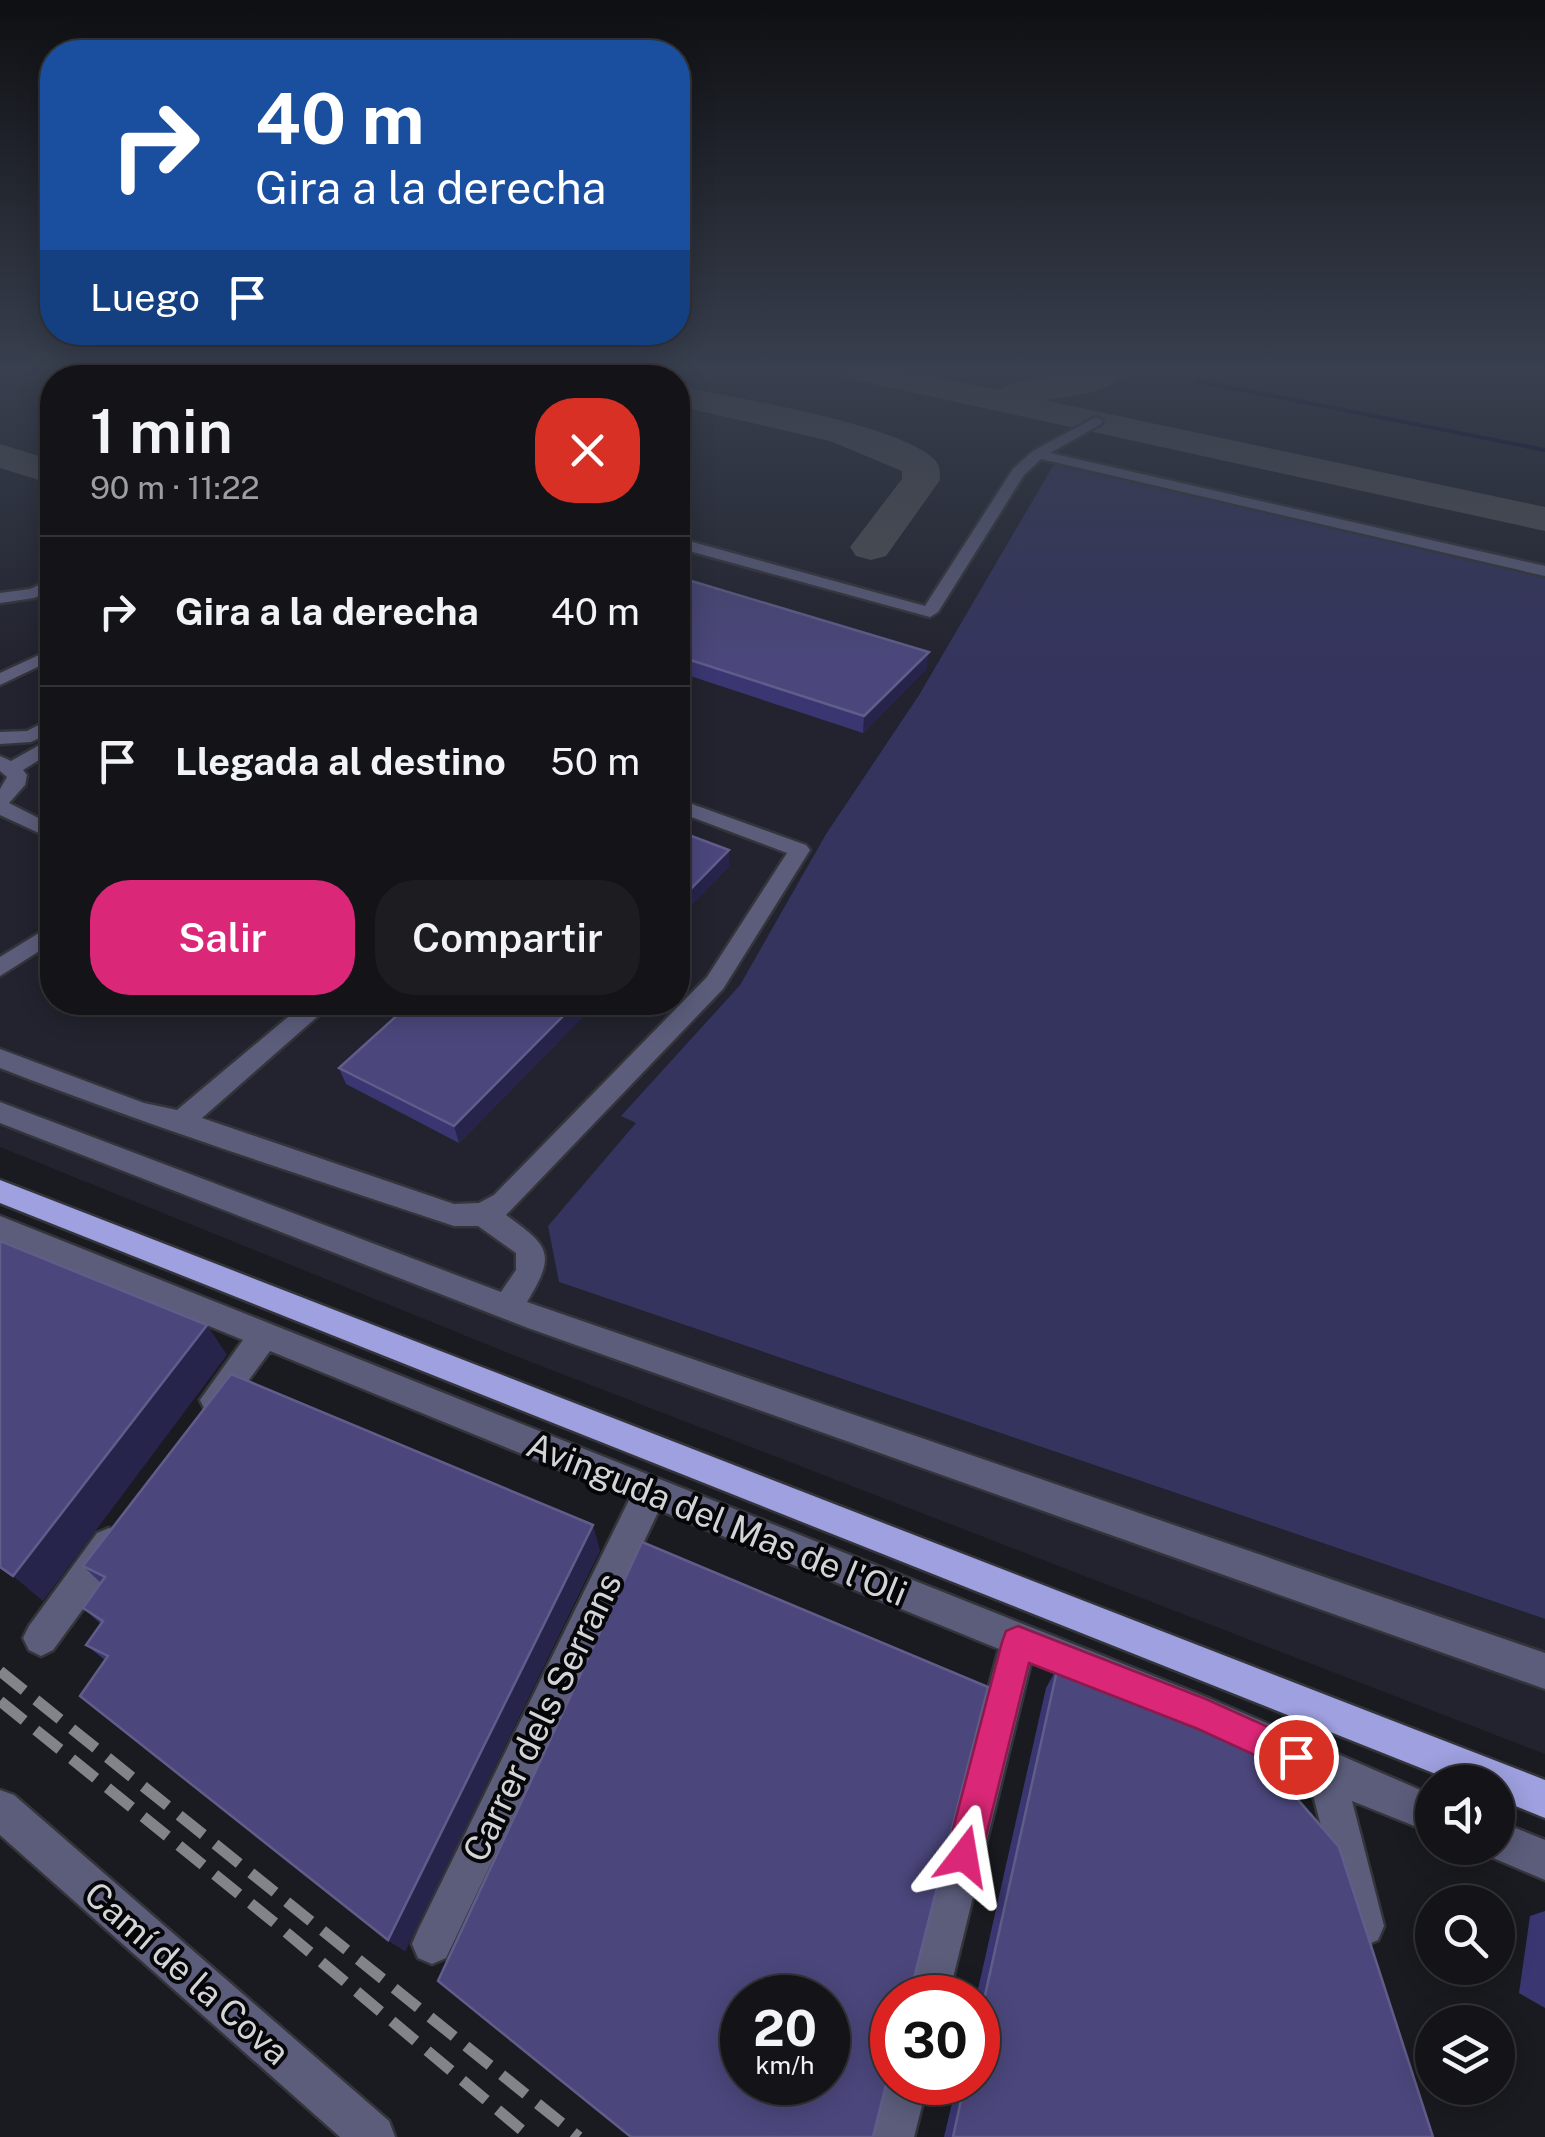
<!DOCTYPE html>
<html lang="es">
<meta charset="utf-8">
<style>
body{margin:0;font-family:"Public Sans",sans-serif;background:#1d1d21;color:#f1f3f6;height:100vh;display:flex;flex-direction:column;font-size:38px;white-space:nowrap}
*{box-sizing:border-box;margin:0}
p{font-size:32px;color:#9d9ea2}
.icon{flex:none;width:55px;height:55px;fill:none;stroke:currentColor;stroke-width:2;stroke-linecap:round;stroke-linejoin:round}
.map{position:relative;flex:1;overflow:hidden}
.side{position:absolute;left:40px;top:365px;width:650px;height:650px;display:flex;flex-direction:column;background:#141418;border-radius:40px;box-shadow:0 5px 25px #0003,0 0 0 2px #333337}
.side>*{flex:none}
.guide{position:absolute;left:40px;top:40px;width:650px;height:305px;border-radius:40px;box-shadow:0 5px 25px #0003,0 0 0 2px #333337;background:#1a4fa0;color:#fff;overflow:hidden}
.buttons{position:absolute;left:1415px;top:1765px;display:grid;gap:20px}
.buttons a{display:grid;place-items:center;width:100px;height:100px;border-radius:50%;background:#141418;box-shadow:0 5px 25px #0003,0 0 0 2px #333337;font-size:50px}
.speed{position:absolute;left:720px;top:1975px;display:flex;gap:20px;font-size:50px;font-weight:700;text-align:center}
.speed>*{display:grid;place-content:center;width:130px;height:130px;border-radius:50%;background:#141418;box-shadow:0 5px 25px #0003,0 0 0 2px #333337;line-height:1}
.speed small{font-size:25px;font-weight:400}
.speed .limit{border:15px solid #d22;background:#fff;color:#111}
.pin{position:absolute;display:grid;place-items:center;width:85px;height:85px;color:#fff;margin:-42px;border:5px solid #fff;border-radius:50%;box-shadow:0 2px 10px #0007}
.me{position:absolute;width:110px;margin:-55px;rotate:14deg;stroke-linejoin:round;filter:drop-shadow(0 0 8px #0008)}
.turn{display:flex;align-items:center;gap:35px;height:210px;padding:0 50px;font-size:45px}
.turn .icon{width:130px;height:130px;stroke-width:2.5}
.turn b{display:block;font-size:70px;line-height:85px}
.then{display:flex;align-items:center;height:95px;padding:0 50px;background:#0003;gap:20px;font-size:38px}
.round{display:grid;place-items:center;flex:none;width:105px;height:105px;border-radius:40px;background:#1d1d21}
.headline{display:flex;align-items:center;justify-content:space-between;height:170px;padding:0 50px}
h1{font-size:60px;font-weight:600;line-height:75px}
.cta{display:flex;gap:20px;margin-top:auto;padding:20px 50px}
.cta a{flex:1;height:115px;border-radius:40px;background:#db2777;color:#fff;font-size:40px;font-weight:600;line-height:115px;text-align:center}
.cta a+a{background:#1d1d21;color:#f1f3f6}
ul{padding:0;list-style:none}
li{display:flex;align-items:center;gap:30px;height:150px;padding:0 50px;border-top:2px solid #333337}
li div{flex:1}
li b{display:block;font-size:38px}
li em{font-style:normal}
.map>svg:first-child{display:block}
.built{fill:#22232e;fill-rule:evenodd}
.green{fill:#34345e}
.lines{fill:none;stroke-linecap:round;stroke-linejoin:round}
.stream{stroke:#09002c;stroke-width:4}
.taxiway{fill:#4e5054;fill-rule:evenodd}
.minor-casing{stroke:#34353a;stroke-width:5}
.major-casing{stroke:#34353a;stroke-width:5}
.minor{fill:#5c5d7b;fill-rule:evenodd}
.major{fill:#9ea0df;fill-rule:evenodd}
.rail{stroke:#838489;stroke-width:11;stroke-dasharray:31 15;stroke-linecap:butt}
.wall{fill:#3a3671}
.shaded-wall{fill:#27244c}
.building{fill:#4b477c;stroke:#605d8a;stroke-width:2.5;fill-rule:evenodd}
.route{fill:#db2777;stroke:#8e194d;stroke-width:2.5}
.labels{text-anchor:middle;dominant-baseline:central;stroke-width:8;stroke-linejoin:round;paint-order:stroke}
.near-street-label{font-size:35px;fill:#d3d4d8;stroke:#060608}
</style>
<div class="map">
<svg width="1545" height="2137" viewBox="0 0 1545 2137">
<rect width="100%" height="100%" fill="#1a1b20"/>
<path class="built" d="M0 370H1545V577L1054 464 919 695 826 834 740 985 622 1115 637 1123 559 1282 1545 1619V1754L518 1357 0 1147ZM52 378H678V1002H52Z"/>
<path class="green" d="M1054 464 1545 577V1619L559 1282 548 1226 636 1123 621 1116 740 985 826 834 919 695Z"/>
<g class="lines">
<path class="stream" d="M1197 381 1545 450"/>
<path class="taxiway" d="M355 370H399L393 378H347Z
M549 370H606L616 378H555Z
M839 370H902L998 390C1017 376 1103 370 1129 370 1114 393 1070 396 1044 400L1545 507V531L856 380 844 377Z
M678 386C734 398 896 423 934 459 940 465 940 472 940 480L886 556 871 560 856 556 850 547 902 479V471L830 441 678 406Z
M0 444 52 460V484L0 468Z"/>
<g class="minor-casing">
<path id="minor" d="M66 370H84L105 378H84Z
M1096 417 1103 421 1101 424 1050 453 1545 566V576L1041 459 1024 475 938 612 930 617 678 548V538L925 606 1013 469 1033 451Z
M52 579V590L34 598 0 603V593L30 589Z
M52 649V660L0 685V673Z
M52 718V732L31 742 0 744V732L27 731Z
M52 738V752L23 770 27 775 25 785 9 803 52 825V839L0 815V789L7 777 0 771V756L11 761Z
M678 799 806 845 810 850 723 989 506 1215C549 1246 557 1253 527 1302L1545 1653V1689L528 1328 0 1123V1102L501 1292 516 1270V1253L478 1226H454C302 1175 149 1126 0 1068V1049L144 1103 177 1110 306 1002H334L202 1118 454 1204 479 1203 494 1195 707 977 787 853 678 812Z
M52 925V943L0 976V957Z
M0 1216 1206 1697 1432 1795V1833L1352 1801 1384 1926 1378 1940 1364 1946 1350 1940 1310 1783 1194 1728 1031 1662 948 1998H906L999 1649 659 1510 446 1958 432 1964 418 1958 412 1944 418 1930 630 1498 270 1351 227 1410 216 1414 205 1410 200 1400 243 1340 0 1240Z
M109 1528 121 1533 126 1545 121 1557 53 1650 41 1656 29 1650 23 1638 29 1626 97 1533Z
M0 1790 14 1795 389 2121 395 2137H340L0 1835Z
M1498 1821 1545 1840V1880L1484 1854 1482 1848H1498Z
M892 2066V2082H928L914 2137H870Z"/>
</g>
<g class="major-casing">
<path id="major" d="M0 1180 1545 1780V1818L1498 1799V1782H1456L0 1203Z"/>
</g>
<use href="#minor" class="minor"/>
<use href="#major" class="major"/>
<path class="rail" d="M0 1671 579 2137
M0 1701 281 1928 530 2137"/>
</g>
<path class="wall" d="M678 577 927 668 863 733 678 672Z
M597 1002 459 1143 346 1084 339 1068Z
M600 1550 405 1951 388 1940 105 1660 86 1645 101 1624 83 1608 101 1583 83 1566Z
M1058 1666 1433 2137H944L957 2082H978V1998H976L1046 1688Z
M1545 1911V2008L1519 1993 1530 1916Z"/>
<path class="shaded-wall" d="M929 652 927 668 863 733 864 716Z
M729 850V867L678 920V902Z
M577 1002H597L459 1143 454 1126Z
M207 1325 227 1355 43 1601 13 1576Z
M593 1525 600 1550 405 1951 388 1940Z"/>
<path class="building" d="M678 577 929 652 864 716 678 656Z
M678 831 729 850 678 902Z
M412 1002H577L454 1126 339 1068Z
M0 1241 207 1325 13 1576 0 1567Z
M231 1374 593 1525 388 1940 80 1696 108 1656 86 1645 103 1621 83 1608 105 1577 83 1566Z
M642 1542 988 1687 909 1998H892V2061L873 2137H631L438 1981ZM742 1998H828V2082H742Z
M1058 1666 1253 1748 1339 1847 1433 2137H953L965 2082H978V2027Z"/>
<linearGradient id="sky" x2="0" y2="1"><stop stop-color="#0e0f12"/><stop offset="0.55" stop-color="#383f4e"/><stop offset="1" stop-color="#383f4e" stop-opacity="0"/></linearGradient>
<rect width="1545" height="669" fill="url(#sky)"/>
<path class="route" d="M1018 1626 1206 1699 1308 1745 1313 1757 1308 1769 1296 1774 1198 1729 1029 1663 981 1856 976 1868 964 1873 951 1868 946 1856 1002 1642 1006 1631Z"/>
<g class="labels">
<g class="near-street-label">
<text transform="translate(717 1519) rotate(22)">Avinguda del Mas de l'Oli</text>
<text transform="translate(542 1717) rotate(-64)">Carrer dels Serrans</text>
<text transform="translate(187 1973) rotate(41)">Camí de la Cova</text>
</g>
</g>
</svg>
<div class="buttons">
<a><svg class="icon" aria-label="sound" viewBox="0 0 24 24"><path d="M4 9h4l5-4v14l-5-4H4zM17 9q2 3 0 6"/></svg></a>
<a><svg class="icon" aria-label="search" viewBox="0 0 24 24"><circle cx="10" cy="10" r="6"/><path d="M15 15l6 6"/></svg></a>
<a><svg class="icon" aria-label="layers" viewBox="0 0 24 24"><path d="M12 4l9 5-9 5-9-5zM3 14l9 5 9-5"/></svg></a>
</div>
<div class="speed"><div>20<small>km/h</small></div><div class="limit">30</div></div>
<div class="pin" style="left:1296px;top:1757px;background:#d93025"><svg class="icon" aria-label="arrive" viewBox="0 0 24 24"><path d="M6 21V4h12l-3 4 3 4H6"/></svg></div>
<svg class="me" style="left:964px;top:1856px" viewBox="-20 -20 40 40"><path d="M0-17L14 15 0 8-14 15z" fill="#db2777" stroke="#fff" stroke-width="4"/></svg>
<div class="guide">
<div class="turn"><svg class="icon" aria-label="right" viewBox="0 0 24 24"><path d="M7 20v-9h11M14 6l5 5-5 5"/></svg><div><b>40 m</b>Gira a la derecha</div></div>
<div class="then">Luego<svg class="icon" aria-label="arrive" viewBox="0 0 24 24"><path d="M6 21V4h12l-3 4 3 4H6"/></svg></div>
</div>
<section class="side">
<div class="headline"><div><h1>1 min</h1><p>90 m · 11:22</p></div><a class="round" style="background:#d93025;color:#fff"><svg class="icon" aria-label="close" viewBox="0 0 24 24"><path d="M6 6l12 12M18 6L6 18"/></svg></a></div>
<ul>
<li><svg class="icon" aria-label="right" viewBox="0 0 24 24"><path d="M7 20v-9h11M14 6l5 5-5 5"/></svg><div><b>Gira a la derecha</b></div><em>40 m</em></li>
<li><svg class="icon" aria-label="arrive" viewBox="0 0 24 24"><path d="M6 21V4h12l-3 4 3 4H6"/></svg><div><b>Llegada al destino</b></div><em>50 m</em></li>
</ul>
<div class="cta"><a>Salir</a><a>Compartir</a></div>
</section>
</div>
